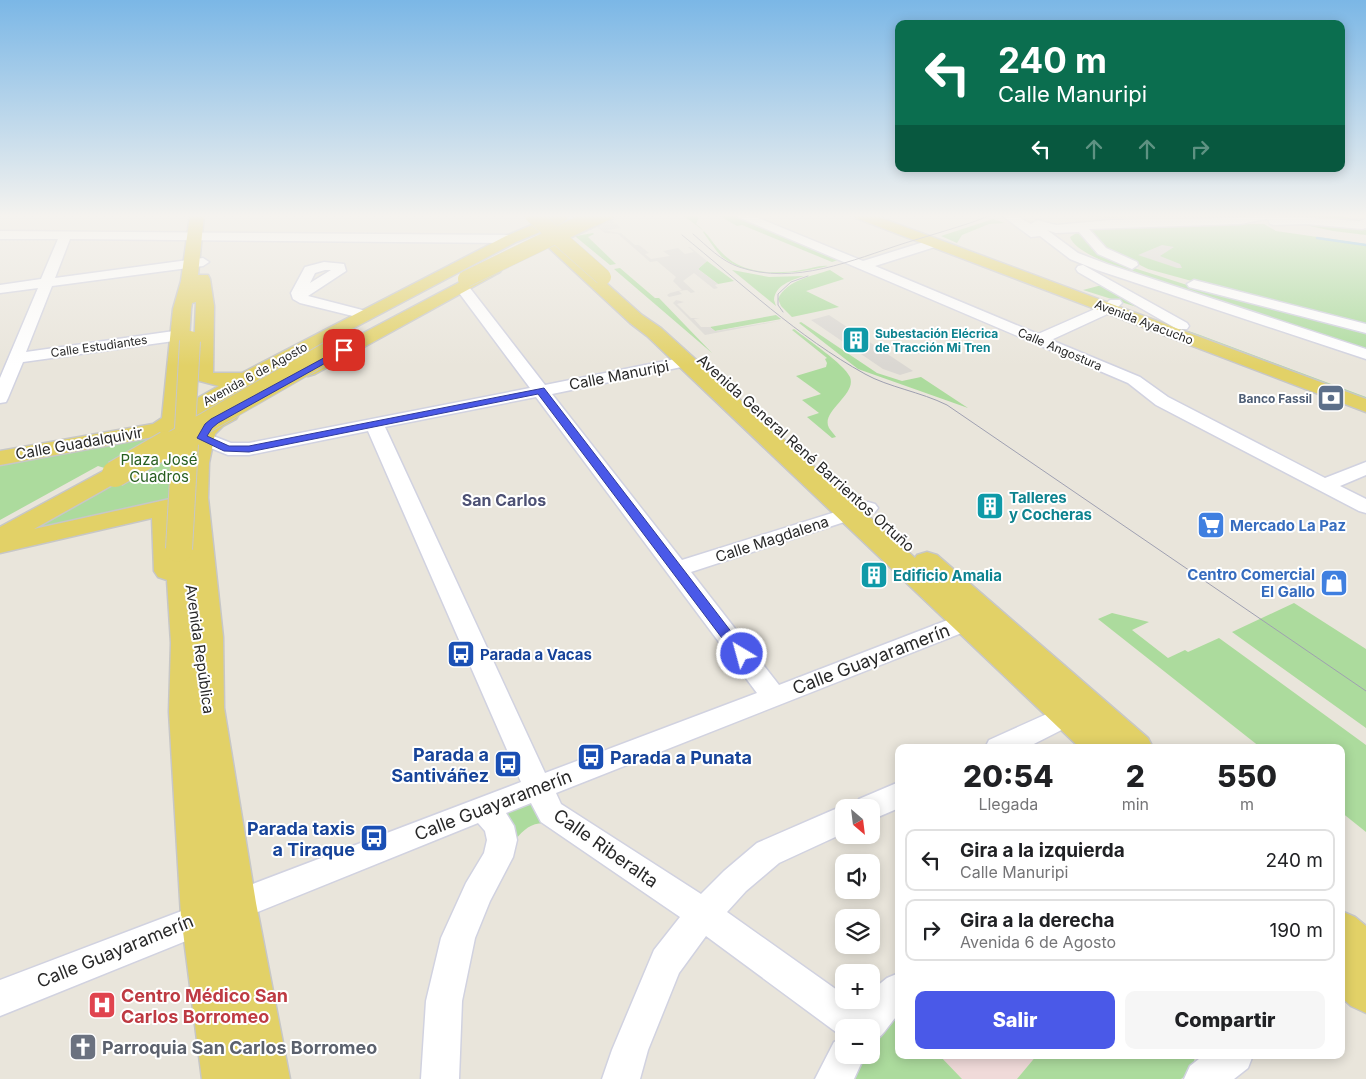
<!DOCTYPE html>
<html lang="es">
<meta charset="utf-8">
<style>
body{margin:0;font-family:Inter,sans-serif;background:#f6f6f6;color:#202124;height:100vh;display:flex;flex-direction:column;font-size:19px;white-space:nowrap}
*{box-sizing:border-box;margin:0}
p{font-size:16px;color:#757577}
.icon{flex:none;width:28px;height:28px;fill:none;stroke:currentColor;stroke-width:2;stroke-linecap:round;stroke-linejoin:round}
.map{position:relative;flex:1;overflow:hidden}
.panel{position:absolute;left:895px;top:744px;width:450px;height:315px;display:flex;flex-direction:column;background:#fff;border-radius:10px;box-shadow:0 2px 12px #0003}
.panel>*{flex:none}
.top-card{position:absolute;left:895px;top:20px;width:450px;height:152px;border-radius:10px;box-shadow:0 2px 12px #0003;background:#0b6e4f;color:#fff;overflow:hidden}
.needle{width:32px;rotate:152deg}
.fabs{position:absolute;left:835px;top:799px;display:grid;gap:10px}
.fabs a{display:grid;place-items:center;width:45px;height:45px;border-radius:10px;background:#fff;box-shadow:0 2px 12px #0003;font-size:25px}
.pin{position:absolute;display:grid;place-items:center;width:42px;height:42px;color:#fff;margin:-21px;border-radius:10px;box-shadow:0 2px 8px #0006}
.me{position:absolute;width:55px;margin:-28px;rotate:323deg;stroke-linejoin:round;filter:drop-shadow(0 0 4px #0008)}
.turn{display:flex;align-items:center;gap:18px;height:105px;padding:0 20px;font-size:22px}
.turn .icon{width:65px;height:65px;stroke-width:2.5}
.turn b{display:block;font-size:35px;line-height:42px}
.lanes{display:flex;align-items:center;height:48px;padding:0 20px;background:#0003;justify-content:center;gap:25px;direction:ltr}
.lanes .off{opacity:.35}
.eta{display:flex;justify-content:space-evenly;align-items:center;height:85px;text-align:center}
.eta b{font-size:30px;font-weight:800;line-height:35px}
.primary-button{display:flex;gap:10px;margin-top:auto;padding:10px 20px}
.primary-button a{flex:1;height:58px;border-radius:10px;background:#4a59e8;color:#fff;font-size:20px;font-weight:800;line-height:58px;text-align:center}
.primary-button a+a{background:#f6f6f6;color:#202124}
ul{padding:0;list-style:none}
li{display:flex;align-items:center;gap:15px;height:62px;margin:0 10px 8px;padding:0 10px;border:2px solid #e0e0e0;border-radius:10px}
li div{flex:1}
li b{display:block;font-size:19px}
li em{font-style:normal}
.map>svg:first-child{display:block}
.medical{fill:#f0dad9}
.green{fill:#acdb9d}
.cemetery{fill:#c0d2b4}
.plaza{fill:#dad7d2}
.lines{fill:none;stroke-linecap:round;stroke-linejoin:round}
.stream{stroke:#78bce2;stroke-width:2.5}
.minor-casing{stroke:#d1d2e0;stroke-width:3}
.major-casing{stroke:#c7c7c7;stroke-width:3}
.minor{fill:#fff;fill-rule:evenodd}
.major{fill:#e2d167;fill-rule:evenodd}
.tram{stroke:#9fa0b1;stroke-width:1}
.major-bridge-far2-casing{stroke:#c7c7c7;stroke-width:17;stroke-linecap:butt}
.major-bridge-far1-casing{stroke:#c7c7c7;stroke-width:22;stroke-linecap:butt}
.major-bridge-casing{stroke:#c7c7c7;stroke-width:28;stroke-linecap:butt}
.major-bridge-far2{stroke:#e2d167;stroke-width:16}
.major-bridge-far1{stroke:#e2d167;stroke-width:20}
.major-bridge{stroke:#e2d167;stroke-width:26}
.route{fill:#4a59e8;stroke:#303a97}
.labels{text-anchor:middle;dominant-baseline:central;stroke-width:4;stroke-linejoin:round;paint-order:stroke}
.far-street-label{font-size:12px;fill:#282828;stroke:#fff}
.far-culture-label{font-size:12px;font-weight:bold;fill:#0d838f;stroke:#fff;text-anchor:start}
.far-service-label{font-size:12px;font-weight:bold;fill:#4e5e75;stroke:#fff;text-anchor:end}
.street-label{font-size:15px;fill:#282828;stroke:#fff}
.park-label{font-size:15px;fill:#275e20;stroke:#fff}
.culture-label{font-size:15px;font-weight:bold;fill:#0d838f;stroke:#fff;text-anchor:start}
.shop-label{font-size:15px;font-weight:bold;fill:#366cbe;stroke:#fff;text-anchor:start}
.transit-label{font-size:15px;font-weight:bold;fill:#164399;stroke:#fff;text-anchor:start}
.neighbourhood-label{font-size:16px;font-weight:bold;fill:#4d5174;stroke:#fff}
.near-street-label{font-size:18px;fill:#282828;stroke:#fff}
.near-transit-label{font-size:18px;font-weight:bold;fill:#164399;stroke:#fff;text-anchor:end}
.near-health-label{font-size:18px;font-weight:bold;fill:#be3a42;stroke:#fff;text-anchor:start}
.near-worship-label{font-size:18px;font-weight:bold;fill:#5b616d;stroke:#fff;text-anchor:start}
</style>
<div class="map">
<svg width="1366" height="1079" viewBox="0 0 1366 1079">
<rect width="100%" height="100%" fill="#e9e5db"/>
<path class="medical" d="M939 1055H1037L1017 1079H962Z"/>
<path class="green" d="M695 215 699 217 696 224C709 233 715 249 729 259 748 274 779 274 801 270 810 269 819 265 828 266 794 274 752 280 722 257 715 250 709 240 703 232L704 231 684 216Z
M718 215H733L838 260 832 262 742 225 737 226Z
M1271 215H1339L1361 222 1273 218Z
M993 219 1005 223 989 224 962 235 957 243 941 236Z
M1296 223 1358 228 1366 230V235L1333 231Z
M1264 224 1276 231 1366 244V327L1304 312 1264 298 1261 300 1148 269 1100 245 1090 229 1139 225Z
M1081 230 1102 253 1137 269 1184 284 1366 330V349L1133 273C1118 267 1075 253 1070 237Z
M593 233 594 234 588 237 616 264 610 265 576 237V236Z
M707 261 734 281 718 284 698 269Z
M620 268 655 298H659L712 353 614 269Z
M732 270 769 277 804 276C792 280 775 285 774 300L776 306Z
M830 270 844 279 806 291 839 307 792 317 781 306 778 299C787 280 812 276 830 270Z
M1102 285 1140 308 1083 290Z
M1118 307 1200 335 1366 397V402Z
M776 315 781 319 715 331 710 327Z
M801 322 877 373 902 381 921 377 968 408 858 369 799 323Z
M794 329C807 339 844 364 850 377 857 395 820 411 829 428 831 431 834 434 836 437L832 438 807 417 819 413 802 400 821 394 796 376 826 367 827 363 825 359 827 358 792 330Z
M175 429 194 497 8 539 124 474 98 466 0 520V461Z
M1294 603 1366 649V728L1232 632Z
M1112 613 1149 622 1132 630 1168 658 1185 650 1188 652 1219 638 1366 745V832L1341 812V748L1260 747 1098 619Z
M530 796 551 824C534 821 526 827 515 840L498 813Z
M899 1013V1055H939L962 1079H849L863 1055H871V1042Z
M1037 1055H1195L1193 1070 1181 1079H1017Z"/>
<path class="cemetery" d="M1074 215H1254L1106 218Z"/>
<path class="plaza" d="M617 215H632L612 220 621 228 607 230 608 231 621 233 635 245H639L649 253 645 254 651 259 670 256 663 251 678 248 685 254 694 252 688 247H690L707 261 698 269 718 284 715 285 718 288 714 289 694 273 683 281 695 292 691 293 687 290 679 291 682 294 669 297 667 295 670 293 682 290 673 281 676 277 657 261 650 262 618 234 605 233 594 225Z
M1162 245 1174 247 1160 256 1180 264 1182 268H1177L1138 255Z
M676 300 684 302 677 304 691 318H700L694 319 701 327H710L715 331 784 320 705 335 673 303Z
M829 315 913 371 900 375 883 369 811 320Z"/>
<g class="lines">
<path class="stream" d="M1317 238 1366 245"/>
<g class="minor-casing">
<path id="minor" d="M736 215H751L863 261 930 240H938L940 243 938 246 875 266 1038 334 1104 305 1110 300H1120L1122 303 1114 311 1051 340 1140 377 1168 397 1325 478 1366 462V475L1340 486 1366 499V513L1359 511 1156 405 1128 383 738 217Z
M1001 215H1014L1031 224 1037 220 1056 225 1111 220 1240 218 1255 215 1359 221 1366 219V228L1362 229 1306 224 1274 225 1270 224 1269 220 1266 219 1240 224 1089 229 1106 248 1137 262 1138 265 1132 269 1098 254 1079 232 1056 233 1047 230 1078 253 1107 264 1366 349V359L1097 270 1070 259 1040 236 1031 237Z
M0 231 511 235 517 239 511 243 70 239 55 278 203 258 209 262 203 266 52 286 26 352 181 330 186 332 189 335 186 338 181 340 23 362 8 398 6 402 0 403V378L38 288 0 293V285L41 279 58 239H0Z
M324 262 344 264 346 271 308 296 370 312 372 315 370 318 365 319 300 303 293 299 291 293 305 267ZM325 270H331L310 283 315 273Z
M1083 265 1187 323 1189 326 1187 329H1177L1078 272 1076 269 1078 266Z
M1194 280 1366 324V333L1189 287 1187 284Z
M461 282 466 283 545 385 685 357 691 359 693 362 691 365 552 394 682 560 861 504 868 502 875 504 878 508 875 512 691 572 779 685 971 611 979 609 987 611 991 617 987 623 556 793 561 804 701 894 724 871 757 843 833 810 844 806 848 808H844V833L779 863 746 891 727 912 844 995V1000H851L859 1006 863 1000H871V991L887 978 899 973V1014C889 1023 883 1038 871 1043V1028H844V1055H865L854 1079H815L834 1042 844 1038 706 936 679 973 648 1050 640 1079H602L612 1050 654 950 680 917 541 822 531 803 506 813 514 826 517 840 513 857 490 901 475 938 462 1001 459 1079H421L426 1001 441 938 466 883 484 853 487 840 485 831 478 823 0 1016V980L521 782 368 431 249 455H228L196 442 193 438 196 434 202 433 208 434 231 443H249L530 388 454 286ZM536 397 757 693 545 773 385 427Z
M1078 700 1087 703 1091 710 1087 717 1026 748H985L989 740Z
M899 782V808L871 820V808H855L859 799Z
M1204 1055H1253L1248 1068 1234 1079H1184L1190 1066Z"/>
</g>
<g class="major-casing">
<path id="major" d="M190 215H204L198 275H208L210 279 214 306 213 373H242L506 236 555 215H566L568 218 554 231 559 241 642 315 661 328 915 558 917 555 927 552 937 555 1148 738 1153 748H1080L647 336 630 323 547 246 540 232 516 242 282 366 185 423 188 428 185 433 159 436 0 465V451L153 424 162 418 173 309 181 281ZM196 302 193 376 196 380 219 386 185 405 191 309 192 303Z
M597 215H615L613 218 572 237H562L560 234 562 231Z
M854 215H873L1366 399V412L856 218Z
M494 264 500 266 502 269 500 272 315 374 308 376 301 374 298 370 301 366Z
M228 408 236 409 239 414 236 419 223 426 215 434 209 463 208 498 223 637 224 708 256 903 290 1079H202L181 916 169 712 171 643 167 580 158 577 154 571 152 518 0 553V527L107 469 115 467 123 469 127 474 123 479 34 529 170 499 179 501 182 506 179 511 176 512 180 541 187 543C185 511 179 460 194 431 200 419 215 411 228 408Z
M1341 911 1355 917 1366 926V1013L1351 1006 1341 997Z"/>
</g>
<use href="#minor" class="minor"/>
<use href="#major" class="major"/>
<path class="tram" d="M693 234C707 246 721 261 739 267 795 286 852 260 905 243 934 234 964 226 992 215
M682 235C741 283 798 337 865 374 888 387 921 392 947 405L1366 691
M783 312 778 305V294L791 282 808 276"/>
<g class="major-bridge-far2-casing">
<path id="major-bridge-far2" d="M533 215 603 277
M466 279 592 218"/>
</g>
<g class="major-bridge-far1-casing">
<path id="major-bridge-far1" d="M165 446 330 351
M184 446 190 341"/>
</g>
<g class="major-bridge-casing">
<path id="major-bridge" d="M115 474 167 444
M179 549 185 444"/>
</g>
<use href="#major-bridge-far2" class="major-bridge-far2"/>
<use href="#major-bridge-far1" class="major-bridge-far1"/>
<use href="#major-bridge" class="major-bridge"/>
</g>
<linearGradient id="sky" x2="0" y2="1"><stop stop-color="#7bb7e6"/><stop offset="0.59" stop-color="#f5f3ef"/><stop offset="1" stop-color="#f5f3ef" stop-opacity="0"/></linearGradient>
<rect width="1366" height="366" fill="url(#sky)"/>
<path class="route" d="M344 347 349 350 347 351 218 423 212 428 207 436 229 446H249L544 388 746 651 748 654 746 658H737L538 394 249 452 224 451 197 438 205 424 211 419Z"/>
<defs>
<g id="building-square" transform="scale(1.4375)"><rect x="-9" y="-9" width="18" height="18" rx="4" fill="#0f9aa8" stroke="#fff"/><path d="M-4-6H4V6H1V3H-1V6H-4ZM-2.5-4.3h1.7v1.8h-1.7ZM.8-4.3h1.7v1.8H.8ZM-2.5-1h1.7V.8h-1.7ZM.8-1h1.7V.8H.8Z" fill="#fff"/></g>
<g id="bank-square" transform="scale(1.4375)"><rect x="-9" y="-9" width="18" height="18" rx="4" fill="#5c6f8a" stroke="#fff"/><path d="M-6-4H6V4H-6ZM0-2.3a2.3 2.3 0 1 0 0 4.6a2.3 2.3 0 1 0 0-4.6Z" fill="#fff"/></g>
<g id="supermarket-square" transform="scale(1.4375)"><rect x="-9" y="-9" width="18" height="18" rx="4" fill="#3f7fe0" stroke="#fff"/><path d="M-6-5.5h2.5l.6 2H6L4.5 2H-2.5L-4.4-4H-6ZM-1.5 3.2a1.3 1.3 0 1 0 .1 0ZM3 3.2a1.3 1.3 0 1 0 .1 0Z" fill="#fff"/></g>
<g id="shop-square" transform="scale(1.4375)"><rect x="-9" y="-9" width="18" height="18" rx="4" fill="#3f7fe0" stroke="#fff"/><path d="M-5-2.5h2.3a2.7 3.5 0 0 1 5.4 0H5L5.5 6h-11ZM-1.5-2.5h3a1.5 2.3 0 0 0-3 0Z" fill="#fff"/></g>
<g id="bus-square" transform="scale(1.4375)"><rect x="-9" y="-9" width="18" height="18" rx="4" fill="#1a4fb4" stroke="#fff"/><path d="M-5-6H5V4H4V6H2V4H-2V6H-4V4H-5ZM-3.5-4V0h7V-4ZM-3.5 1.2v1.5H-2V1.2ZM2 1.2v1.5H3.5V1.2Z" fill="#fff"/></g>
<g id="hospital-square" transform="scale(1.4375)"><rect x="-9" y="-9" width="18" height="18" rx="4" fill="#e0444e" stroke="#fff"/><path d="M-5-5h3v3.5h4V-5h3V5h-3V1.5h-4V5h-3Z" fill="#fff"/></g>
<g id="church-square" transform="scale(1.4375)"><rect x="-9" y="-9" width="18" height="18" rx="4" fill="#6b7280" stroke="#fff"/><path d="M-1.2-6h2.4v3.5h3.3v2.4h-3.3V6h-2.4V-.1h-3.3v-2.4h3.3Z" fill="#fff"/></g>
</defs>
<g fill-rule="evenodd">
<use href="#building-square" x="856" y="340"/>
<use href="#bank-square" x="1331" y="398"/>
<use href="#building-square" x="990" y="506"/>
<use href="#supermarket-square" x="1211" y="525"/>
<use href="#building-square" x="874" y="575"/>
<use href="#shop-square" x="1334" y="583"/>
<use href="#bus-square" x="461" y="654"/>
<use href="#bus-square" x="591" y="757"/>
<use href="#bus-square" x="508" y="764"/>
<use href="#bus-square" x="374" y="838"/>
<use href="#hospital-square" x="102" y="1005"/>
<use href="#church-square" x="83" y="1047"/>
</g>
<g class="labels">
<g class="far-street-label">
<text transform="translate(1144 322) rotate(21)">Avenida Ayacucho</text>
<text transform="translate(99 346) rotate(-8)">Calle Estudiantes</text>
<text transform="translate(1060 349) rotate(23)">Calle Angostura</text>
<text transform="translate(255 374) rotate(-29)">Avenida 6 de Agosto</text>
</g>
<g class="far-culture-label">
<text x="875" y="333">Subestación Elécrica<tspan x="875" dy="14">de Tracción Mi Tren</tspan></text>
</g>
<g class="far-service-label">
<text x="1312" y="398">Banco Fassil</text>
</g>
<g class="street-label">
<text transform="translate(619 375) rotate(-11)">Calle Manuripi</text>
<text transform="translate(79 443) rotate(-10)">Calle Guadalquivir</text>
<text transform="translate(806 453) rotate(42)">Avenida General René Barrientos Ortuño</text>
<text transform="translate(772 539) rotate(-18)">Calle Magdalena</text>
<text transform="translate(200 649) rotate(82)">Avenida República</text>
</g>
<g class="park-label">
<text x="159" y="459">Plaza José<tspan x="159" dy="17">Cuadros</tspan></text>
</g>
<g class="culture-label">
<text x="1009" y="497">Talleres<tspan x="1009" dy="17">y Cocheras</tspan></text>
<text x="893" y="575">Edificio Amalia</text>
</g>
<g class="shop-label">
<text x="1230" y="525">Mercado La Paz</text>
<text x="1315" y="574" text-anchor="end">Centro Comercial<tspan x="1315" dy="17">El Gallo</tspan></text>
</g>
<g class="transit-label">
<text x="480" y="654">Parada a Vacas</text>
</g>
<g class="neighbourhood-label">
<text x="504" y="500">San Carlos</text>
</g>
<g class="near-street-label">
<text transform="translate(871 659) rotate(-21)">Calle Guayaramerín</text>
<text transform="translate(493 805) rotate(-21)">Calle Guayaramerín</text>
<text transform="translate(606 848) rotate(35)">Calle Riberalta</text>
<text transform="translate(115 951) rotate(-22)">Calle Guayaramerín</text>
</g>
<g class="near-transit-label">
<text x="489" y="754">Parada a<tspan x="489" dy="21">Santiváñez</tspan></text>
<text x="610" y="757" text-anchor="start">Parada a Punata</text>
<text x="355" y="828">Parada taxis<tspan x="355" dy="21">a Tiraque</tspan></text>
</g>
<g class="near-health-label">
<text x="121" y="995">Centro Médico San<tspan x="121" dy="21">Carlos Borromeo</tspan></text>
</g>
<g class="near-worship-label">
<text x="102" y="1047">Parroquia San Carlos Borromeo</text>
</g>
</g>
</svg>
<div class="fabs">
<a><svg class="needle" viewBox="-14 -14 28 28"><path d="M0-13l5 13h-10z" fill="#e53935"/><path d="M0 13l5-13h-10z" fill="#757577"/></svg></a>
<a><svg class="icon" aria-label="sound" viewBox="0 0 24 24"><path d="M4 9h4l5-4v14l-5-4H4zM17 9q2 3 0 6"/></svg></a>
<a><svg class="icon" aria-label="layers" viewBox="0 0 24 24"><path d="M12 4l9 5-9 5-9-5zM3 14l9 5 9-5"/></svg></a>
<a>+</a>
<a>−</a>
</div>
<div class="pin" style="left:344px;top:350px;background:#d93025"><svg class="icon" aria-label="arrive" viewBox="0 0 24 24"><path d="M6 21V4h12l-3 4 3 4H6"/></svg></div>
<svg class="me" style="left:742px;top:654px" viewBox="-20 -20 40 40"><circle r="17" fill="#4a59e8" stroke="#fff" stroke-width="3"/><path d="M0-11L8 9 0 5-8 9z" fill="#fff"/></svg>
<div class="top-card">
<div class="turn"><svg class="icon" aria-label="left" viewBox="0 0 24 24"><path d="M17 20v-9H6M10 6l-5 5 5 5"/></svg><div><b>240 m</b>Calle Manuripi</div></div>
<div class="lanes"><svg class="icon" aria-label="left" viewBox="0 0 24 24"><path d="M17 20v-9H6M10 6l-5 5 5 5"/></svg><svg class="icon off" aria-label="ahead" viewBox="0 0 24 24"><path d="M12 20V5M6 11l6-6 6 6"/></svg><svg class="icon off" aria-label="ahead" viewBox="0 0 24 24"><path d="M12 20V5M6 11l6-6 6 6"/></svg><svg class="icon off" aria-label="right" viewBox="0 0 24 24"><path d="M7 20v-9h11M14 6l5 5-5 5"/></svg></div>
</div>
<section class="panel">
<div class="eta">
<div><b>20:54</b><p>Llegada</p></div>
<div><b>2</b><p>min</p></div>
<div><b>550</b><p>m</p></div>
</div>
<ul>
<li><svg class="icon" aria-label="left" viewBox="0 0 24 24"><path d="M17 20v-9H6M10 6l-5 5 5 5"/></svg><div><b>Gira a la izquierda</b><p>Calle Manuripi</p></div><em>240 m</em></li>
<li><svg class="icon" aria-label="right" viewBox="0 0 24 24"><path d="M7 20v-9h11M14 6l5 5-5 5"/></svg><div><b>Gira a la derecha</b><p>Avenida 6 de Agosto</p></div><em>190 m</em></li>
</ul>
<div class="primary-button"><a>Salir</a><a>Compartir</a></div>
</section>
</div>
